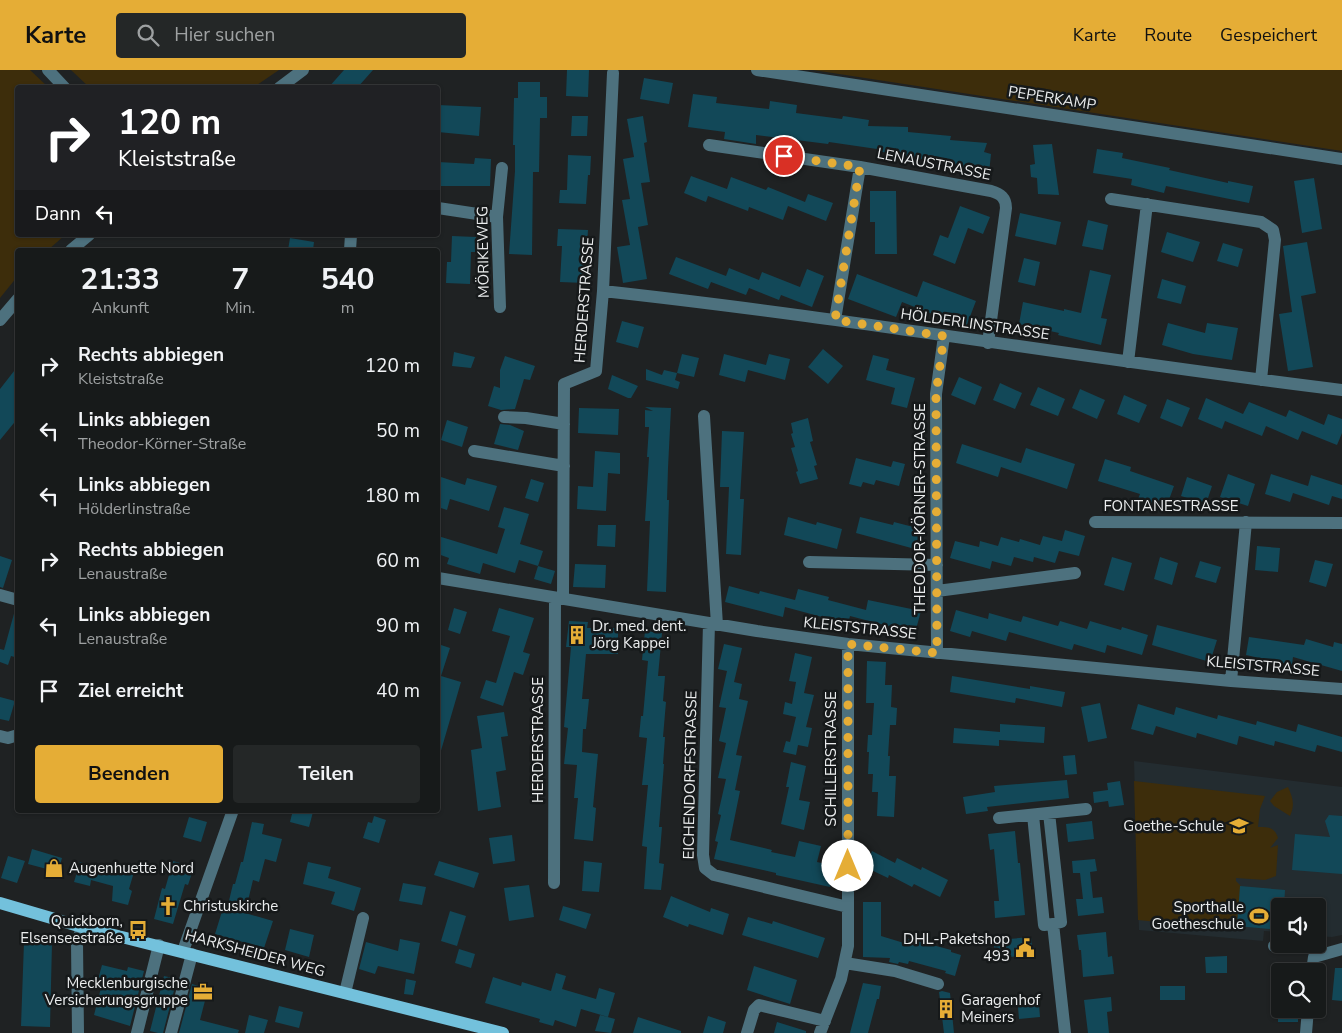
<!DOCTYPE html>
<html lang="de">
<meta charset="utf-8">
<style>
body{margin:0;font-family:"Nunito Sans",sans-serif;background:#242727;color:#f1f3f6;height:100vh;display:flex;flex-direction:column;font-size:19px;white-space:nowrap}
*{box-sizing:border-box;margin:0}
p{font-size:16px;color:#9ea1a2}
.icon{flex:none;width:28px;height:28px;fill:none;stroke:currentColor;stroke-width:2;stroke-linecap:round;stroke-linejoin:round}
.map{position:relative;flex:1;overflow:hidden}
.sheet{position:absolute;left:15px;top:178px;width:425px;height:565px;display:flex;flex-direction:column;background:#171a1a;border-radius:5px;box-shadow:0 1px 4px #0004,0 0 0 1px #363839}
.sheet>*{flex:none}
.guide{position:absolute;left:15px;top:15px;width:425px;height:152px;border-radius:5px;box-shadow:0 1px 4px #0004,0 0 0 1px #363839;background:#202124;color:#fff;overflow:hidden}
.tools{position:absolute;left:1271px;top:828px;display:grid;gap:10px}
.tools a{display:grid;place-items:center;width:55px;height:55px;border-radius:5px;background:#171a1a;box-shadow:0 1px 4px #0004,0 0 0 1px #363839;font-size:25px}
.pin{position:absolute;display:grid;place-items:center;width:42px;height:42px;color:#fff;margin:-21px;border:2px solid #fff;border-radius:50%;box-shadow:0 1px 5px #0007}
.me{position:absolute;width:55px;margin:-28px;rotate:0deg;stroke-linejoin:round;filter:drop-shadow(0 0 4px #0008)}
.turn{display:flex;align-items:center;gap:18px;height:105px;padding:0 20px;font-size:22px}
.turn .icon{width:65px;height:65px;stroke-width:2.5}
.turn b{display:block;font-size:35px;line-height:42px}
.then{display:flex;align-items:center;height:48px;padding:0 20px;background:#0003;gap:10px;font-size:19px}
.eta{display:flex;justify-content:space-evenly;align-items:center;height:85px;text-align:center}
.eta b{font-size:30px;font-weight:700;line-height:35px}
.primary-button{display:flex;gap:10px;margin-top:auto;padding:10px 20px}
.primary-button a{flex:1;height:58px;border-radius:5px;background:#e5ad36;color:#111;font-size:20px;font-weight:700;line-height:58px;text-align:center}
.primary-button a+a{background:#242727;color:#f1f3f6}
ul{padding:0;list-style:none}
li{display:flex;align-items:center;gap:15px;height:65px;padding:0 20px}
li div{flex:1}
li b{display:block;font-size:19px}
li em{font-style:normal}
header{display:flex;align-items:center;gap:30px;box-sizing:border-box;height:70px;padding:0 25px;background:#e5ad36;color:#111}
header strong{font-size:24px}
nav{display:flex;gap:28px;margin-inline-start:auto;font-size:18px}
.search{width:350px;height:45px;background:#242727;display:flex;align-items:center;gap:12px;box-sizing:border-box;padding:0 18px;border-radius:5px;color:#9ea1a2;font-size:19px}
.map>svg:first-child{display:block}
.built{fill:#232c30}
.green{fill:#3d2d0b}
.building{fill:#124858}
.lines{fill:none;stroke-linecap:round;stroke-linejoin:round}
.minor{stroke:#4d717e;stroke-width:12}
.major{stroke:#73c1dc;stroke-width:12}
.route{stroke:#e5ad36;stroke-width:9;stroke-dasharray:0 16.2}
.labels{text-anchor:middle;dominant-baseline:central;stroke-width:5;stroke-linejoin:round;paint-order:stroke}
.street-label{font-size:15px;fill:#ebedee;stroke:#16191a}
.poi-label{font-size:15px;fill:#ebedee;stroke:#16191a;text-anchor:end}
</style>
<header>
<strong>Karte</strong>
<div class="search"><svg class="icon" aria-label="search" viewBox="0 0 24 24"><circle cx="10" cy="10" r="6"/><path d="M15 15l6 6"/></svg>Hier suchen</div>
<nav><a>Karte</a><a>Route</a><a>Gespeichert</a></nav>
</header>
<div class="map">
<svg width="1342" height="963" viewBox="0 0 1342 963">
<rect width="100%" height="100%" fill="#1f2223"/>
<path class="built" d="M1134 691 1342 717V865L1332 867 1318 866V836H1280V862L1264 861 1263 871 1139 860Z"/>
<path class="green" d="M0 0H30L48 17 18 18V165H65L48 180H18L17 207 0 228Z
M71 0H279L254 17H89Z
M813 0H1342V81Z
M1134 711 1265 726 1260 739 1258 757C1268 757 1275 757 1278 768L1270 778 1278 775 1276 806 1265 810 1236 808V811L1241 816 1236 860 1138 850Z
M1288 717C1293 728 1295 735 1290 746L1274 736 1270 731 1277 722Z"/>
<path class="building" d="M344 0H373L357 18H328Z
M567 0H589L588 27 566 26Z
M644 8 673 13 669 34 640 29Z
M518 12H540V27H547V48H540L539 102H533L532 185 509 184 515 101V75H513L514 28H518Z
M693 24 717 27 716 33 769 39 770 31 797 35 796 43 842 49 843 46 869 50 868 56 908 57V62L951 66 950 70 987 73 984 82 991 84 989 103 956 100V95L877 81V79L829 72 828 74 756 65V74L724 69 725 62 688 57Z
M438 35 481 37 479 66 438 62Z
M572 46H588L587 66H571Z
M643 46 647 72 644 73 650 112 641 113 648 155 638 157 647 209 623 213 617 177 630 175 622 130 630 129 623 89 634 87 627 49Z
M1052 74 1059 125 1038 124 1037 108 1031 107 1030 95 1035 94 1033 75Z
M1097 79 1123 83 1122 88 1170 98 1169 100 1228 113V111L1253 116 1249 133 1166 116 1164 123 1131 115 1132 109 1093 103Z
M568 85 591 86 590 105H588L586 134 559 133 560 120H567Z
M475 88 491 89 490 116H438V92L474 94Z
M691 106 727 119 731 107 766 120 768 117 805 132 808 124 833 133 826 151 788 136 783 150 749 137 748 141 708 126 706 132 684 123Z
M1314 108 1322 159 1302 163 1294 111Z
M870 121H896L897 184H875V152H870Z
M960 136 990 147 983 164 968 158 955 194 933 185 940 165 948 168Z
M1020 143 1061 152 1056 175 1015 166Z
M1088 150 1108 155 1103 180 1082 176Z
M558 159 588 160 585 213 560 212 562 176H557Z
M1167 162 1200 172 1193 192 1161 182Z
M452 166 476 167V182H471L470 214 446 213 447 192H451Z
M290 168 314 172 313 180H288Z
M1307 172 1316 223 1301 226 1313 297 1288 301 1279 244 1292 242 1283 176Z
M1223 173 1243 179 1238 197 1217 191Z
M676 187 726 206 729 198 759 210 762 202 800 217 807 199 824 206 812 237 781 225 779 230 749 218 746 225 711 212 708 219 669 204Z
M1024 188 1040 192 1035 216 1018 212Z
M1090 200 1111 205 1101 248 1107 249 1101 275 1058 265 1059 263 1019 254 1023 232 1064 241V239L1081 243Z
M857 204 917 227 923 211 976 231 966 257 902 232 896 247 848 229Z
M1162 209 1186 216 1181 234 1157 228Z
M622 251 644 257 638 278 616 272Z
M1168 253 1205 263 1207 253 1238 258 1232 290 1193 284 1162 275Z
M823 279 843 296 828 314 808 297Z
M454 282 475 287 471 298 452 296Z
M682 284 699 288 694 307 677 303Z
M724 284 766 295 769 284 790 289 785 310 748 300 745 312 719 305Z
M873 285 889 289 886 300 915 308 907 338 891 334 895 318 866 310Z
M505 286 535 296 530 310 524 309 515 339 501 340 488 336 494 316 500 318V300Z
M18 296V348L0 370V319Z
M646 299 662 305 664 300 677 303 675 310 680 312 678 319 646 310Z
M612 305 638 316 631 328H628L608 319Z
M959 307 982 317 975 335 951 325Z
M1000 313 1022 323 1015 339 993 330Z
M1038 317 1065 329 1058 346 1030 335Z
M1080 319 1105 330 1097 349 1072 338Z
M1124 325 1147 335 1139 353 1117 344Z
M1206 328 1243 344 1249 332 1286 347 1289 340 1324 355 1328 344 1342 349V363L1337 375 1302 361 1298 370 1266 356 1262 366 1225 351 1222 359 1198 349Z
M1167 329 1190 338 1182 357 1160 348Z
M645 337 671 338 668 398 667 430H669L666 522 647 521 650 451H645L649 387H647L649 357H645V340L653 341Z
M579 338 619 339 618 365 578 363Z
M808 348 813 371 810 372 817 395 814 396 818 409 800 414 796 402 798 401 791 378 795 377 791 364 793 363 791 353Z
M447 350 468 357 462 377 441 370Z
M500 354 510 355 524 361 518 380 494 374Z
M722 361 744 362 740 429H744L741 485 726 484 729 417H720Z
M962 374 1021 393 1026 378 1075 394 1067 419 1001 397 998 407 956 393Z
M595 381 620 383V404L608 403 606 441 577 439 578 416 593 417Z
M856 388 891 397 893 391 905 394 899 416 876 410 874 415 863 412 861 417 849 414Z
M1105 389 1131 397 1130 401 1174 416 1166 438 1138 429 1140 424 1098 411Z
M1228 404 1255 414 1248 436 1220 427Z
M1271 404 1308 416 1311 405 1342 415V429L1332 426 1329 435 1293 423 1290 432 1265 424Z
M438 406 465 415 467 408 497 416 489 441 450 429 447 440 438 437Z
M1187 407 1212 416 1206 434 1181 426Z
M531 409 544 413 538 432 525 428Z
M504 437 529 444 520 474 543 481 538 496 519 490 515 503 483 493 480 504 447 494 449 488 438 484V466L497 484 505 459 498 457Z
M788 447 816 455 817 452 842 459 837 479 784 465Z
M860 447 893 455 894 452 921 459 915 479 856 463Z
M598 455H616L615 477 597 476Z
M1065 460 1085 466 1079 486 1059 481 1055 493 1034 487 1033 492 1014 487 1011 496 992 491 990 499 950 488 955 471 979 477 980 471 998 476 1001 467 1019 472 1020 469 1040 475 1043 466 1062 471Z
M1257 476 1280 478 1278 502 1255 500Z
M0 486 12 490 3 518 0 517Z
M1112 487 1132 493 1124 521 1104 515Z
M1160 487 1178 493 1172 515 1154 509Z
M1315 490 1333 494 1326 517 1309 512Z
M1200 491 1221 497 1216 513 1195 507Z
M575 494 606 495 605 518 573 517Z
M538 496 555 501 551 514 534 509Z
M729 516 759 524 760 521 795 530 798 519 829 527 828 530 866 540 868 530 921 541 915 563 850 546 848 554 785 537 783 547 725 532Z
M454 538 467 542 460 564 448 560Z
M499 538 534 548 523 582 530 584 523 605 514 602 503 636 480 628 486 610 496 613 510 566 492 561Z
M15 540 18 541V588L11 586 8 595 0 592V579L4 580Z
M956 540 988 549 989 543 1021 552 1023 546 1058 556 1060 551 1087 559 1090 551 1121 560 1122 557 1148 565 1142 585 1107 575 1105 583 1074 574 1072 580 1009 562 1006 571 972 561 970 567 950 561Z
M569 551 588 552 587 558H618V584H586L582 629H589L586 659H583L582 682 598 684 593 737 596 738 593 771 574 769 578 728H574L577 695 564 694 568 658 564 657 571 577H566Z
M1157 555 1217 570 1210 592 1152 575Z
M645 561 662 563 658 606H665L663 631 666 632 663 667H665L663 694H664L659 757H662L659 793 664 794 661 820 644 819 647 777 642 776 648 715H642L647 668 639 667 641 646H643L648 591 642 590Z
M1249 567 1304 575 1306 569 1333 577 1334 572 1342 574V601L1293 587 1292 595 1246 585Z
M438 574 450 578 441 606 461 612 440 684 438 683Z
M724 574 742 578 734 612 742 614 739 629 748 631 736 685 742 686 735 720 740 721 730 770 772 780 771 782 795 787 799 771 821 776 817 792 835 796 830 817 776 805V803L714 789 718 772 715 771 721 745 718 744 726 709 718 708 726 673 719 671 726 638 719 637 727 601 718 599Z
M795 583 812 587 804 623 814 625 806 657 812 658 808 677 798 675 796 685 783 682 786 671 790 672 796 647 783 644 785 632 792 634 796 612 789 611Z
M867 591 886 592 885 615H892L891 637 897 638 896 655H890L888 686H890L889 706H896L894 747 877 746 878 722H872L873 704H868L869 682H867L868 665H872L874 633H866Z
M952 606 1030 619V616L1065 622 1062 637 1016 628 1015 633 950 622Z
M0 627 15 631 9 651 0 649Z
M1100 633 1107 668 1088 672 1081 637Z
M1138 634 1174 645 1176 637 1217 649 1218 645 1256 655 1257 651 1296 662 1298 654 1342 667V682L1317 675 1315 682 1275 671 1274 676 1239 666 1237 675 1197 663 1196 668 1156 656 1153 665 1131 659Z
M504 642 508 666 501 667 506 700 496 702 501 737 478 741 471 680 482 678 477 646Z
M1000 654 1045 657 1044 673 999 670V676L953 673 954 658 1000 662Z
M1075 685 1077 704 1065 705 1063 686Z
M791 692 806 696 799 730 810 732 804 760 781 754 789 717H786Z
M1067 710 1069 728 987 737 988 741 966 744 963 727 995 722 994 716Z
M1120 711 1124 735 1109 737 1108 731 1094 733 1093 722 1108 720 1107 713Z
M293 740 313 742 309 757 290 752Z
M1329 745 1342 746V804L1292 800 1295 764 1330 767 1325 751Z
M374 746 386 750 379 773 363 768 368 752 372 753Z
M189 747 207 752 201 772 183 767Z
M1092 751 1094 769 1068 772 1066 754Z
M252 752 264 754 262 764 282 769 276 792 265 789 259 812 253 810 245 843 273 851 264 878 215 864 223 838 227 839 233 814H235L241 792H243Z
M1015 761 1018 793H1020L1025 845 995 848 994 831H999L994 779 990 780 988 764Z
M512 765 515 791 493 794 489 768Z
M32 779 62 788 58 802 28 794Z
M872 781 895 793 897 788 921 800 922 797 948 810 940 827 914 814 912 817 889 805 888 808 865 797Z
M8 786 25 791 17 813 1 808Z
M1095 789 1097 801 1090 802 1093 828 1102 827 1104 843 1078 846 1076 829H1083L1080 803H1073L1072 791Z
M114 791 134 802 129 819 132 821 128 835 112 831 113 816 91 810 90 816 74 812 80 792 111 801Z
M173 791 194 797 188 815 185 814 173 854 154 849 162 818 165 819Z
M439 791 479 803 474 818 434 805Z
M584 791 602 793 599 822 582 821Z
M308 792 331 797 328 808 361 818 354 841 331 834 335 822 303 814Z
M403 813 426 817 422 835 399 831Z
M529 815 534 847 509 851 504 818Z
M1240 816 1285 820 1284 836H1280V860L1237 856Z
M671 826 710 842 711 838 729 844 723 865 689 854 688 857 663 847Z
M863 832H881V866L904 873 905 869 914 870 951 880V882L961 885 955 906 945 903 946 901 909 891 908 894 899 892 898 894 889 892 890 888 863 887Z
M563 836 591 844 586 859 559 850Z
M450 841 466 846 457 876 441 871Z
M748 847 772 854 773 851 825 868 818 888 742 865Z
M290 859 314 865 309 887 285 880Z
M1106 862 1108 887 1112 886 1114 904 1083 907 1081 880H1079L1077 865Z
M1009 866V869L1031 867 1033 884 1011 887V890L996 891 993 868Z
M400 869 420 873 414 904 378 896 375 904 359 899 366 872 398 881Z
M24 872 52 873 50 957 21 956Z
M459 879 475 884 471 898 455 893Z
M1227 886V903H1206L1205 887Z
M102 895 127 901 128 897 144 901 130 956 94 945 102 914 97 913Z
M754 896 797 910 790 934 747 920Z
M1335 898H1342V931L1332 930Z
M556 903 566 906 562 919 596 929 599 918 615 923 608 947 581 939 576 957 555 950 553 956 539 952 540 949 485 933 493 907 521 916 522 912 551 921Z
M164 906 177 909 163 963H158L150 961Z
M406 909 416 911 413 925 404 924Z
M863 913 881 916 879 929H877L868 963H850Z
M192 914 208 919 200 950 239 960 238 963H179Z
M1160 916H1185V930H1160Z
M942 921 950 923 954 963H944L939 922Z
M1111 927 1112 941 1107 942 1109 963H1088L1084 930Z
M1039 935 1040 947 1019 949 1018 937Z
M279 936 303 942 299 958 275 952Z
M1278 939H1298V952H1278Z
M249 945 268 950 264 963H245Z
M600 945 615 949 611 963 595 961Z
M708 946 726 952 723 963H703Z
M638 947 681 961V963H633Z
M777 952 806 961V963H774Z"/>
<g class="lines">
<path class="minor" d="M48 0 65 18
M757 0 1342 89
M279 18 303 0
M709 75 860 97 991 121C1001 124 1006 128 1006 138L988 273
M1111 129 1261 152 1273 160 1275 170 1261 310
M438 138 497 147
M71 180 89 165
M350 180 351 165
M603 221C850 248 1095 290 1342 320
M500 237 497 147 502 98
M0 250 18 229
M835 250 860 97
M1128 292 1147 134
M704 346 717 555
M504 347 526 348 564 354
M474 381 564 396
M1095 452 1342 453
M809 492 937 495
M438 508 757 561 848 574 1231 611 1342 619
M937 521 1075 503
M0 525 18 530
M563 529 564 314 596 301 603 221 613 3
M709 553 703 785 705 798 714 805 848 837
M937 583 936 324 944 266
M1231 611 1246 452
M0 666 8 668 18 665
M1049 743 1061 852 1053 854 1065 963
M1033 745 1044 855 1053 854
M999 748 1086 739
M554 813 555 528
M1274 876 1316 878 1323 884
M183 881 233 740
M845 893 895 901 938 914
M1312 901 1314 887 1342 879
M345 923 363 848
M78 963 77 873 82 857
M137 963 159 875
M171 963 192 884
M747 963 754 940 759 935 825 951
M820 963 841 909 848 876V574
M1306 963 1308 939"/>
<path class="major" d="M0 833 82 857 503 963"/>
</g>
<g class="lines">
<path class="route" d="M784 86 860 97 835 250 944 266 936 324 937 583 848 574V796"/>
</g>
<defs>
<g id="building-bare" transform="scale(1.5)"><path d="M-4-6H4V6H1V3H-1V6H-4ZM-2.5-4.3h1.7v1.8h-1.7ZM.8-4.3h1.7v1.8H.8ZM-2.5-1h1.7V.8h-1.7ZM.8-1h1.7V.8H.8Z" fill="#e5ad36" stroke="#16191a" stroke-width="2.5" paint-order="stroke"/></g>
<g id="school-bare" transform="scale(1.5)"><path d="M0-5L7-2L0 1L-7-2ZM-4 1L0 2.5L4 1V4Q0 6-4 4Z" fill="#e5ad36" stroke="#16191a" stroke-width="2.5" paint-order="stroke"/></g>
<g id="shop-bare" transform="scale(1.5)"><path d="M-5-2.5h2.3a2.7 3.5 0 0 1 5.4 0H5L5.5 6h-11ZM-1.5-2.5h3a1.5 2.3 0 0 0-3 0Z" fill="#e5ad36" stroke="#16191a" stroke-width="2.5" paint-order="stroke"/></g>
<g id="church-bare" transform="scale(1.5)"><path d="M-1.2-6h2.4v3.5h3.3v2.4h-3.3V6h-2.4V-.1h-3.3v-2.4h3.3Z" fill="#e5ad36" stroke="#16191a" stroke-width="2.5" paint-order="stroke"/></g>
<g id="stadium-bare" transform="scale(1.5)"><path d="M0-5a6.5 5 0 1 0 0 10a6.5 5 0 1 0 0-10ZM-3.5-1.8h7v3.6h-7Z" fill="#e5ad36" stroke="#16191a" stroke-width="2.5" paint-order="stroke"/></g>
<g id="bus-bare" transform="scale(1.5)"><path d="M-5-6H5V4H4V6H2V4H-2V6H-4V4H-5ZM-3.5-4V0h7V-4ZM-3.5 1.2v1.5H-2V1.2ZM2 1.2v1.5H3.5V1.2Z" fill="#e5ad36" stroke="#16191a" stroke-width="2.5" paint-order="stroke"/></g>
<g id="civic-bare" transform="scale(1.5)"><path d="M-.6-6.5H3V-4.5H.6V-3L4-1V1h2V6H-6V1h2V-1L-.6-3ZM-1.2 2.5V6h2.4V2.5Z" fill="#e5ad36" stroke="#16191a" stroke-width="2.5" paint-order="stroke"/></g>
<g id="office-bare" transform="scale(1.5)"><path d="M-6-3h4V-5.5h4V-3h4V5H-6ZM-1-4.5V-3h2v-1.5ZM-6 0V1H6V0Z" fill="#e5ad36" stroke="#16191a" stroke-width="2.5" paint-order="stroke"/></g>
</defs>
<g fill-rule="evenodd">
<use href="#building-bare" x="577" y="565"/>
<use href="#school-bare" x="1239" y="756"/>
<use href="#shop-bare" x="54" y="798"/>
<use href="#church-bare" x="168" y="836"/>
<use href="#stadium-bare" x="1259" y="846"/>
<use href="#bus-bare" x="138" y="860"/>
<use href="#civic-bare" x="1025" y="878"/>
<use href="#office-bare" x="203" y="922"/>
<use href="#building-bare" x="946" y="939"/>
</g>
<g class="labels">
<g class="street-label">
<text transform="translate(1052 28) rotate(9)">PEPERKAMP</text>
<text transform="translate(934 94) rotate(11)">LENAUSTRASSE</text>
<text transform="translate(483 182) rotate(-91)">MÖRIKEWEG</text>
<text transform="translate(584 230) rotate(-86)">HERDERSTRASSE</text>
<text transform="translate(975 254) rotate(8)">HÖLDERLINSTRASSE</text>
<text x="1171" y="436">FONTANESTRASSE</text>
<text transform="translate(920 439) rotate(-90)">THEODOR-KÖRNER-STRASSE</text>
<text transform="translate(860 558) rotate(6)">KLEISTSTRASSE</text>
<text transform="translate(1263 596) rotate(5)">KLEISTSTRASSE</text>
<text transform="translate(538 670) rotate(-90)">HERDERSTRASSE</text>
<text transform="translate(831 689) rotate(-90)">SCHILLERSTRASSE</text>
<text transform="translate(690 705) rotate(-89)">EICHENDORFFSTRASSE</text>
<text transform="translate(255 883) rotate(15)">HARKSHEIDER WEG</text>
</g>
<g class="poi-label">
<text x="592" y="556" text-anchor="start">Dr. med. dent.<tspan x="592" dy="17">Jörg Kappei</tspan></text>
<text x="1224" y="756">Goethe-Schule</text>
<text x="69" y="798" text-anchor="start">Augenhuette Nord</text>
<text x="183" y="836" text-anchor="start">Christuskirche</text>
<text x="1244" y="837">Sporthalle<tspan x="1244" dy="17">Goetheschule</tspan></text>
<text x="123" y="851">Quickborn,<tspan x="123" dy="17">Elsenseestraße</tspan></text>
<text x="1010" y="869">DHL-Paketshop<tspan x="1010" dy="17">493</tspan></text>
<text x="188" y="913">Mecklenburgische<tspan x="188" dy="17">Versicherungsgruppe</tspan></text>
<text x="961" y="930" text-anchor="start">Garagenhof<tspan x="961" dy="17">Meiners</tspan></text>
</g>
</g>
</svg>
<div class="tools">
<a><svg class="icon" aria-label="sound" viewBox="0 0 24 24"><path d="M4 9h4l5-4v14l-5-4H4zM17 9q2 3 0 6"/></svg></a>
<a><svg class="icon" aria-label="search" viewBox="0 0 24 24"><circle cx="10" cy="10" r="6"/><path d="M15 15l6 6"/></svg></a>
</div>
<div class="pin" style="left:784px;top:86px;background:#d93025"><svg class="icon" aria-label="arrive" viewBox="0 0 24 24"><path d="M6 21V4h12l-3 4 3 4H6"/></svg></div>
<svg class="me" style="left:848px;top:796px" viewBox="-20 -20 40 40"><circle r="19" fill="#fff"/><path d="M0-13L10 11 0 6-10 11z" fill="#e5ad36"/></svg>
<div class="guide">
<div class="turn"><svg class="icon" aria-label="right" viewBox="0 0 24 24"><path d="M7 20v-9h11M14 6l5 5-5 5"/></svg><div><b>120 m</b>Kleiststraße</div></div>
<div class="then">Dann<svg class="icon" aria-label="left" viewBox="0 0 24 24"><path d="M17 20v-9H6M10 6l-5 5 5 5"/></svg></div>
</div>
<section class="sheet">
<div class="eta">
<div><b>21:33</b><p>Ankunft</p></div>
<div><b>7</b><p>Min.</p></div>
<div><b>540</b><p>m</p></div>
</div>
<ul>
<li><svg class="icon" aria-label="right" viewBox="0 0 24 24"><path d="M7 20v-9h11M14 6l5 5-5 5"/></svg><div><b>Rechts abbiegen</b><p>Kleiststraße</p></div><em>120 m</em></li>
<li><svg class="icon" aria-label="left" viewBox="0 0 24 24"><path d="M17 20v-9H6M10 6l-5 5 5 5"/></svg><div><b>Links abbiegen</b><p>Theodor-Körner-Straße</p></div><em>50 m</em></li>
<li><svg class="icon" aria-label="left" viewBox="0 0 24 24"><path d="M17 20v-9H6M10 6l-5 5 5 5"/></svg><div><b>Links abbiegen</b><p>Hölderlinstraße</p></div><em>180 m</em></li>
<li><svg class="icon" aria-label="right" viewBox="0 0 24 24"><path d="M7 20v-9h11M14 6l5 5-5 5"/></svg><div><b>Rechts abbiegen</b><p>Lenaustraße</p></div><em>60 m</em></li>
<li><svg class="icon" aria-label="left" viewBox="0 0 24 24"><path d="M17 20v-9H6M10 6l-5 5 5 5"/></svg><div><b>Links abbiegen</b><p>Lenaustraße</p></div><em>90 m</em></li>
<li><svg class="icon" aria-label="arrive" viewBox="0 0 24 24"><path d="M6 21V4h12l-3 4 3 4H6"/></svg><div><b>Ziel erreicht</b></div><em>40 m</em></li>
</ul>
<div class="primary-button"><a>Beenden</a><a>Teilen</a></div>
</section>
</div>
